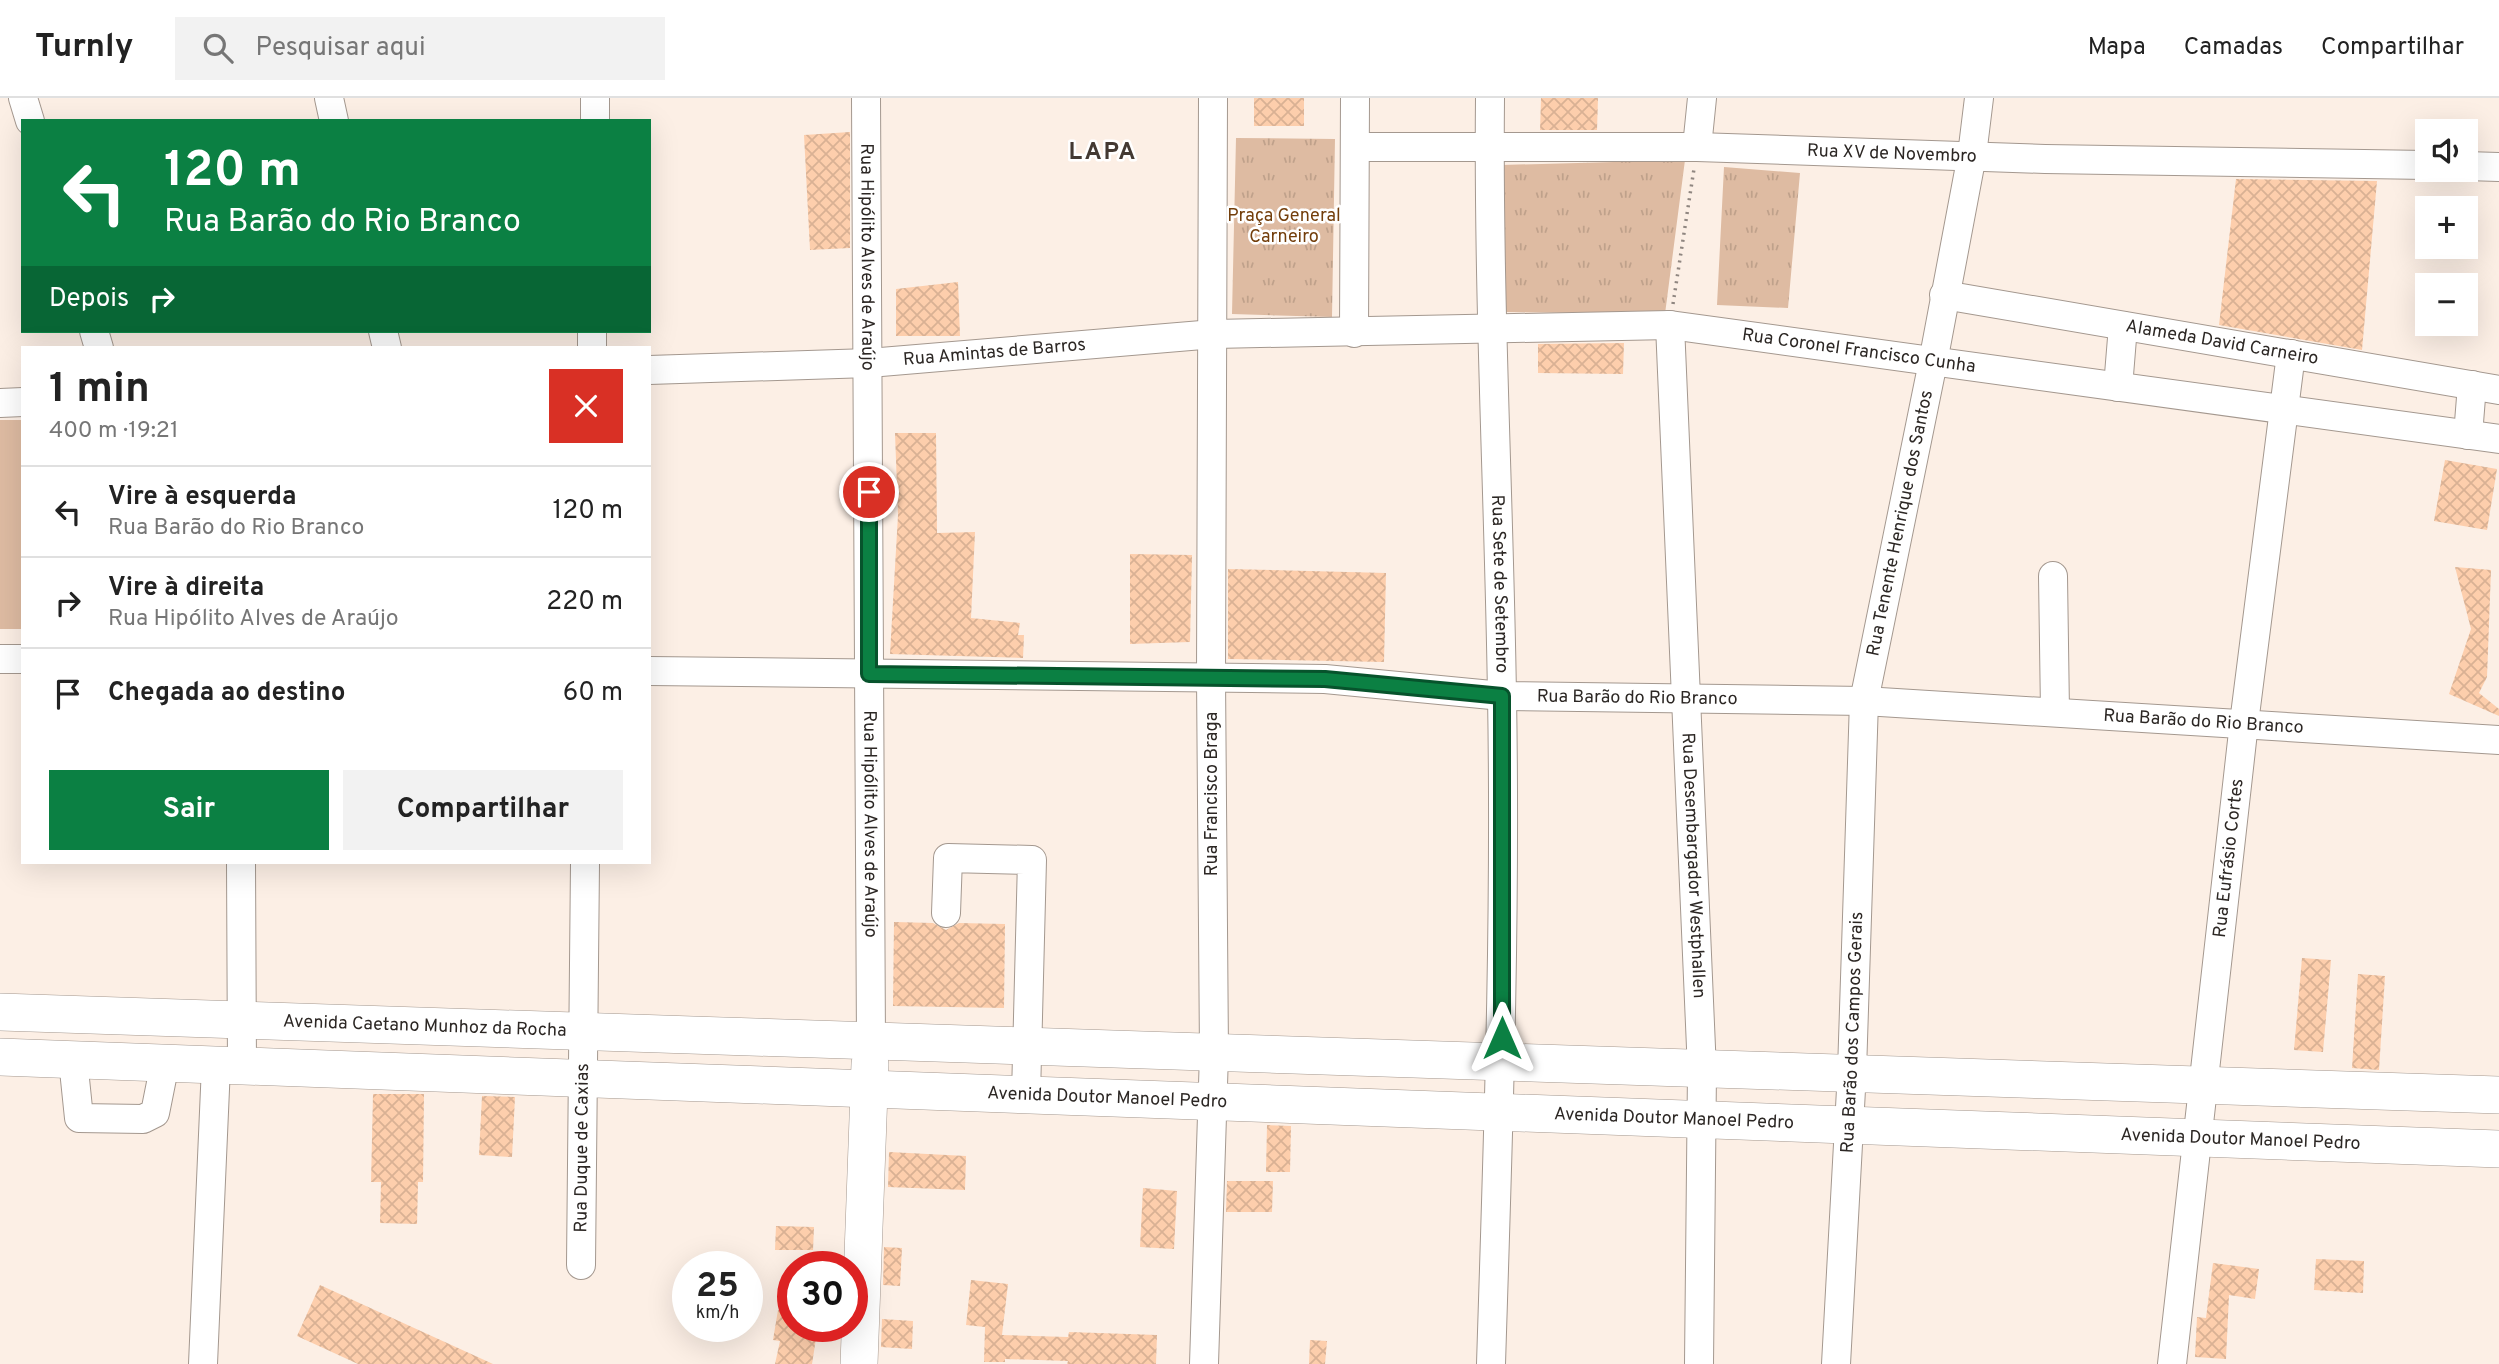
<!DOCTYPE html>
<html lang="pt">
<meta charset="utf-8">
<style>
body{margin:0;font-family:Overpass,sans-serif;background:#f2f2f2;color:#222;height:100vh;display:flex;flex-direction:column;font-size:26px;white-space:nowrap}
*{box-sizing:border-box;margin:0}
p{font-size:23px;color:#767676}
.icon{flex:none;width:38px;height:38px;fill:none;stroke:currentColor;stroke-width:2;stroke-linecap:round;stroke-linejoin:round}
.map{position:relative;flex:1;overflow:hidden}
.side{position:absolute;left:21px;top:248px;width:630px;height:518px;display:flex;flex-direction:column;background:#fff;border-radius:0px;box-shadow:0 7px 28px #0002}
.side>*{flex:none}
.top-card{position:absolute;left:21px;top:21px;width:630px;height:214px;border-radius:0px;box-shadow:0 7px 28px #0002;background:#0b8043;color:#fff;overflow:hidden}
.buttons{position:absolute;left:2415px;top:21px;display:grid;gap:14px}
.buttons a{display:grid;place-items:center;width:63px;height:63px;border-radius:0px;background:#fff;box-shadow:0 7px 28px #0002;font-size:35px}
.speed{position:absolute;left:672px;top:1153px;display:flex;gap:14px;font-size:35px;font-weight:700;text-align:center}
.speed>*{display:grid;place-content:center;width:91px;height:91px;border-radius:50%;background:#fff;box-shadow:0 7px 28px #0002;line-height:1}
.speed small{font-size:18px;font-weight:400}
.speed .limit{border:10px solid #d22;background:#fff;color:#111}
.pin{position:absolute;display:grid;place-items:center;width:60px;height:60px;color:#fff;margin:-30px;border:4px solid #fff;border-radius:50%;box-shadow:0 2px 7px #0007}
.me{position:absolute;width:77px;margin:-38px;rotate:0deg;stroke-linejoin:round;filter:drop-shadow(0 0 5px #0008)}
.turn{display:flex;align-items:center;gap:24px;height:147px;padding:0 28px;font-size:32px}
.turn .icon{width:91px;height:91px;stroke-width:2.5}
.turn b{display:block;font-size:49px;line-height:60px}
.then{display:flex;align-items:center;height:66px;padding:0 28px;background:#0003;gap:14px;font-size:26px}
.round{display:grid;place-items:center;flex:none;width:74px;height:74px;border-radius:0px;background:#f2f2f2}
.summary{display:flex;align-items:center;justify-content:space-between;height:119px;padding:0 28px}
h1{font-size:42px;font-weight:700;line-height:52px}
.primary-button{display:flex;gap:14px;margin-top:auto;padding:14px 28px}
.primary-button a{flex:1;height:80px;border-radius:0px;background:#0b8043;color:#fff;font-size:28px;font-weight:700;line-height:80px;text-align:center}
.primary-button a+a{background:#f2f2f2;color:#222}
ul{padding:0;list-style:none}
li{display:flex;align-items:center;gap:21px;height:91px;padding:0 28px;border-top:2px solid #e0e0e0}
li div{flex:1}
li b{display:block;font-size:26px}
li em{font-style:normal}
header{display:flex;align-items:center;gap:42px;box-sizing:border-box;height:98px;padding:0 35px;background:#fff;border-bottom:2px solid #e0e0e0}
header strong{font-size:33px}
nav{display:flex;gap:38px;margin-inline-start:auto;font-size:24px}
.search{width:490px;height:63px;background:#f2f2f2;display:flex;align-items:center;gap:18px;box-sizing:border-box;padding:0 24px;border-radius:0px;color:#767676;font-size:26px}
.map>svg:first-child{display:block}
.park{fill:url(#park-tufts)}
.pitch{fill:#debba2}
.building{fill:url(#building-cross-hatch)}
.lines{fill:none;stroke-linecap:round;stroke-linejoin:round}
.minor-casing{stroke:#a4988f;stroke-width:30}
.major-casing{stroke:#a4988f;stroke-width:38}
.path{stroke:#8f8680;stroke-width:3.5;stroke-dasharray:2 5;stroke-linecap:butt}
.minor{stroke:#fff;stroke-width:28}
.major{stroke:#fff;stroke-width:37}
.route-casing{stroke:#07532c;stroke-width:18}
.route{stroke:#0b8043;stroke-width:12}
.labels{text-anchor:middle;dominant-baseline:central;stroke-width:5;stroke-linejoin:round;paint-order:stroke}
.street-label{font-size:18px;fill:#2c2724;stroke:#fff}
.park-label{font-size:18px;fill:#733e0b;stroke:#fff}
.district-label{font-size:24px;font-weight:bold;letter-spacing:2px;fill:#433932;stroke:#fff}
</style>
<header>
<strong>Turnly</strong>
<div class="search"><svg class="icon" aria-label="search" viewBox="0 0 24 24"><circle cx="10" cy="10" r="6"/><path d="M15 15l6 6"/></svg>Pesquisar aqui</div>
<nav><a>Mapa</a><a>Camadas</a><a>Compartilhar</a></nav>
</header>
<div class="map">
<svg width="2499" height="1266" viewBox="0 0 2499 1266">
<defs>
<pattern id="park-tufts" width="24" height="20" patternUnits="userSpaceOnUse" patternTransform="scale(1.75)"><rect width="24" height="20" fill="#debba2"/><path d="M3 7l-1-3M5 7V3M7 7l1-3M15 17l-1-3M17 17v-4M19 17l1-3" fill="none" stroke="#bfa18b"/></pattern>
<pattern id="building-cross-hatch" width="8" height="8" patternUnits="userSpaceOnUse" patternTransform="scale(1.75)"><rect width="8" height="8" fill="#fdceac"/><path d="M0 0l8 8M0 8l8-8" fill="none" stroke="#d9b194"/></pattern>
</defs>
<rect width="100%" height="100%" fill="#fcefe5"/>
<path class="park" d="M1236 40 1335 41 1332 219 1232 216Z
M1685 62 1665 216 1506 214 1501 67Z
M1724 69 1800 75 1788 210 1717 207Z"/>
<path class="pitch" d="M0 322H23V531H0Z"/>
<path class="building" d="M1254 0H1304V28H1254Z
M1541 0H1598L1597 32H1540Z
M850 34V150L810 152 804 37Z
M2236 81 2377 83 2362 252 2219 227Z
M958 184 960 238H896V191Z
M1624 245 1623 276 1538 275V246Z
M895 335H936L937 435 975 434 971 520 1020 525 1018 537H1024L1023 560 890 556 898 417Z
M2445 362 2497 371 2487 432 2434 423Z
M1130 456 1192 457 1190 544 1130 546Z
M2455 469 2491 472 2487 579 2479 595 2499 611V618L2449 596 2471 531Z
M1228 471 1386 475 1384 564 1228 561Z
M894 824 933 825 946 832 959 825 1005 826 1004 910 893 908Z
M2302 860 2331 862 2323 954 2294 952Z
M2358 876 2385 878 2379 972 2352 970Z
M373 996H424L423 1084H418L417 1126 380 1125 381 1084H371Z
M482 998 515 999 512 1059 479 1057Z
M1267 1027 1291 1028 1290 1074H1266Z
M889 1054 966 1058 965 1092 888 1089Z
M1227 1083H1273L1272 1114H1226Z
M1143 1090 1177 1093 1174 1151 1140 1149Z
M776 1128 814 1129 813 1152H775Z
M884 1149 902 1150 900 1188 883 1187Z
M2316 1161 2364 1163 2363 1195 2314 1192Z
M2213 1165 2259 1171 2255 1201 2229 1197 2226 1261 2195 1259 2197 1219 2206 1220Z
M971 1182 1008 1186 1002 1237 1068 1239 1069 1234 1157 1237 1156 1266H1067L1068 1263 1005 1261V1264H984L985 1229 966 1227Z
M320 1187 493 1266H358L297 1238Z
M778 1212 793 1215V1228H818L812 1266H775L780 1243 773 1242Z
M882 1221 913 1223 912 1251 881 1249Z
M1310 1242 1327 1243 1325 1266H1309Z"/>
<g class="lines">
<g class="minor-casing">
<g id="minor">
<path d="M23 0 30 23"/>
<path d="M329 0 334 23"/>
<path id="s1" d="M866 0 871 944"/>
<path id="s2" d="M1490 0C1488 200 1499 398 1502 598 1506 821 1498 1043 1491 1266"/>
<path d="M595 23V0"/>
<path id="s3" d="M1355 49H1697L2045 61 2427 67"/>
<path d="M1697 49 1702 0"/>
<path d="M2466 68 2499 69"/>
<path id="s4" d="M1944 197 2499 292"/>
<path id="s5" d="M1670 227 1702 973 1699 1266"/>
<path d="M94 233 99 250"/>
<path d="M383 233 387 250"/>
<path d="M1354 235 1355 0"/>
<path d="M592 250V233"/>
<path id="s6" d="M649 272 869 265 1214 236 1670 227 2499 341"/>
<path d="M2118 289 2123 228"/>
<path d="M0 305 23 304"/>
<path d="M2468 337 2472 287"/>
<path d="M2053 478 2055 614"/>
<path d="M0 561H23"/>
<path id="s7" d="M649 573 1325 581 1502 598 1864 603 2499 642"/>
<path d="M241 765 242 968"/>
<path d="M946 815 948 760 1032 762 1026 997"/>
<path d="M73 962 79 1020 143 1021 155 1015 165 965"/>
<path id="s8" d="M581 1167 585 765"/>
<path d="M203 1266 216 968"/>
<path d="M1204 1266 1214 956 1211 579 1213 0"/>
<path id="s9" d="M1836 1266 1852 973 1864 603 1933 264 1972 57 1979 0"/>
<path id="s10" d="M2172 1266 2244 625 2291 256"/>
</g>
</g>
<g class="major-casing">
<g id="major">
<path id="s11" d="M0 914 2499 997"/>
<path id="s12" d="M0 959 2499 1051"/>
<path d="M859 1266 870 966"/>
</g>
</g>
<path class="path" d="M1673 206 1694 71"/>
<use href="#minor" class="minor"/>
<use href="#major" class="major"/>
</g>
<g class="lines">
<g class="route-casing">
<path id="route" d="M869 394V576L1325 581 1502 598V940"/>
</g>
<use href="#route" class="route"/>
</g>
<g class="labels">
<g class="street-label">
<text stroke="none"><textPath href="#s3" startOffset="537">Rua XV de Novembro</textPath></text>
<text stroke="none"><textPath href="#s1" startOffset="159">Rua Hipólito Alves de Araújo</textPath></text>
<text stroke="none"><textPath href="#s4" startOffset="282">Alameda David Carneiro</textPath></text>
<text stroke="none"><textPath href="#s6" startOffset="1213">Rua Coronel Francisco Cunha</textPath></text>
<text stroke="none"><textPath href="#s6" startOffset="346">Rua Amintas de Barros</textPath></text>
<text stroke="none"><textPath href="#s9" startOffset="845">Rua Tenente Henrique dos Santos</textPath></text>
<text stroke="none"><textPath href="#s2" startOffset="486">Rua Sete de Setembro</textPath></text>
<text stroke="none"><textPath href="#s7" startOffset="989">Rua Barão do Rio Branco</textPath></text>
<text stroke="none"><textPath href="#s7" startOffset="1556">Rua Barão do Rio Branco</textPath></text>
<text transform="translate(1212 696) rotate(-90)">Rua Francisco Braga</text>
<text stroke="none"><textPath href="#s1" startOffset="726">Rua Hipólito Alves de Araújo</textPath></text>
<text stroke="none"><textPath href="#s10" startOffset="509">Rua Eufrásio Cortes</textPath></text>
<text stroke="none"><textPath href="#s5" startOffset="541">Rua Desembargador Westphallen</textPath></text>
<text stroke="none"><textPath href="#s11" startOffset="425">Avenida Caetano Munhoz da Rocha</textPath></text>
<text stroke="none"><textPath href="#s9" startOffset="332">Rua Barão dos Campos Gerais</textPath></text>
<text stroke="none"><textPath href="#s12" startOffset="1108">Avenida Doutor Manoel Pedro</textPath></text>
<text stroke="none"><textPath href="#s12" startOffset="1675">Avenida Doutor Manoel Pedro</textPath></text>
<text stroke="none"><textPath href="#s12" startOffset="2242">Avenida Doutor Manoel Pedro</textPath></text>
<text stroke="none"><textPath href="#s8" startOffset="117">Rua Duque de Caxias</textPath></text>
</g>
<g class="park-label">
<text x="1284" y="118">Praça General<tspan x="1284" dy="21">Carneiro</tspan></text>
</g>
<g class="district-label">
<text x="1103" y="55">LAPA</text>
</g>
</g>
</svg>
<div class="buttons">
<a><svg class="icon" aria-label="sound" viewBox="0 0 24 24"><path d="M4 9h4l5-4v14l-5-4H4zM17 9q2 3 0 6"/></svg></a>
<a>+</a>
<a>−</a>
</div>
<div class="speed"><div>25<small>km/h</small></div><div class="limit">30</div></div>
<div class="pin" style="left:869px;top:394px;background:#d93025"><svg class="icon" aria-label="arrive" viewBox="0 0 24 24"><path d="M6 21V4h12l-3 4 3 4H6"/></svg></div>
<svg class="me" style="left:1502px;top:940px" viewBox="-20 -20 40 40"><path d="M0-17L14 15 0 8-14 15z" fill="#0b8043" stroke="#fff" stroke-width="4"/></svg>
<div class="top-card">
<div class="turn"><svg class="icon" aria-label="left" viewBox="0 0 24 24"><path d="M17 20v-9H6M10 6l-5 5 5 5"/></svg><div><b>120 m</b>Rua Barão do Rio Branco</div></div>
<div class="then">Depois<svg class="icon" aria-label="right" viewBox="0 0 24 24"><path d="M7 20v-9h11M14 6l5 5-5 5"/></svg></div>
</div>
<section class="side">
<div class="summary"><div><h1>1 min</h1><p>400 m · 19:21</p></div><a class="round" style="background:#d93025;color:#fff"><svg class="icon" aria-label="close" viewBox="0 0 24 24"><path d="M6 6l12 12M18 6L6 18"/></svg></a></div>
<ul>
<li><svg class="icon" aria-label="left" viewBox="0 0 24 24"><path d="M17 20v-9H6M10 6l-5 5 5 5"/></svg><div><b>Vire à esquerda</b><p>Rua Barão do Rio Branco</p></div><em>120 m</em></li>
<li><svg class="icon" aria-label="right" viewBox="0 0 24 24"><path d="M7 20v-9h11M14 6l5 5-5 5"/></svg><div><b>Vire à direita</b><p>Rua Hipólito Alves de Araújo</p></div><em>220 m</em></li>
<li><svg class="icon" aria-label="arrive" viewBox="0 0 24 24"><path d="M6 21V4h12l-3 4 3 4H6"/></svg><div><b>Chegada ao destino</b></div><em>60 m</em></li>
</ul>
<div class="primary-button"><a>Sair</a><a>Compartilhar</a></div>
</section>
</div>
